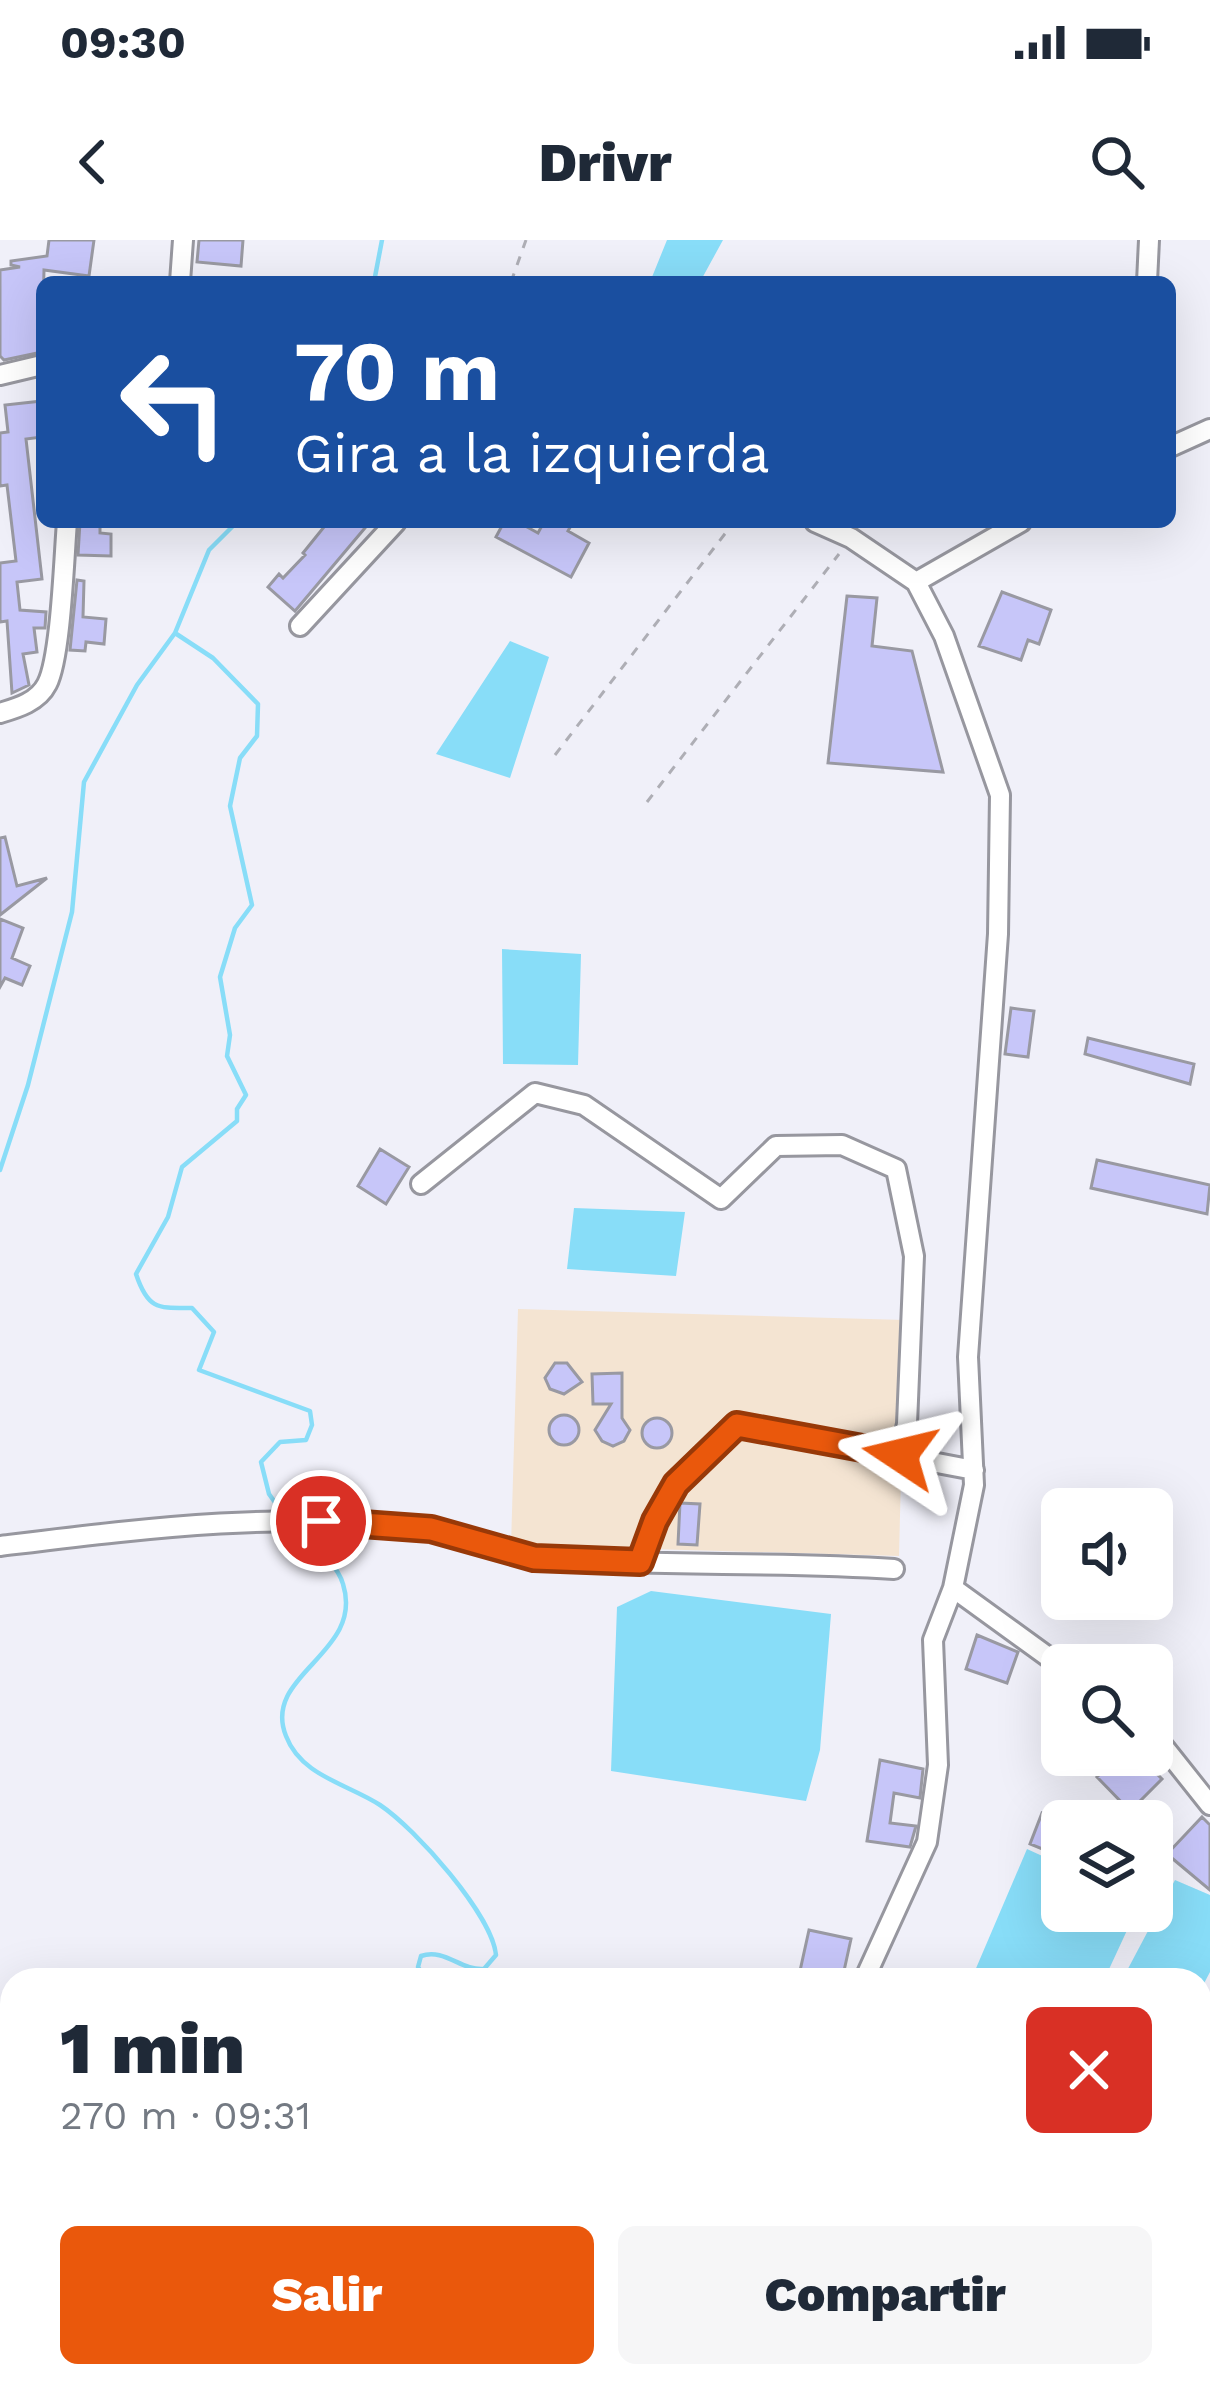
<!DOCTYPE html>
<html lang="es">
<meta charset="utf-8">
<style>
body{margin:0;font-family:"Work Sans",sans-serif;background:#f6f6f7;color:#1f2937;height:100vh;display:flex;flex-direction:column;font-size:45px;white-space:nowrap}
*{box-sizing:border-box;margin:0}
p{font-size:39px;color:#747a83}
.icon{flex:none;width:66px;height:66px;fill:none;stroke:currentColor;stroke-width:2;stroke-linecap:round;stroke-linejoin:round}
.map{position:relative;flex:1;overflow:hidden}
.panel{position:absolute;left:0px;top:1728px;width:1212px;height:420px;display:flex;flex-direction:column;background:#fff;border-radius:36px 36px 0 0;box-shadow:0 12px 48px #0002}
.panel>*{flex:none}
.banner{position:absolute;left:36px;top:36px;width:1140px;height:252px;border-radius:18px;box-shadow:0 12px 48px #0002;background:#1a4fa0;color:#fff;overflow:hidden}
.tools{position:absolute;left:1041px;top:1248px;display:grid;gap:24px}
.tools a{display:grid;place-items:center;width:132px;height:132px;border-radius:18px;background:#fff;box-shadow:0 12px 48px #0002;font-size:60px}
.pin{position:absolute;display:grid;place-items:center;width:102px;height:102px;color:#fff;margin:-51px;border:6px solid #fff;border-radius:50%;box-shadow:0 3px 12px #0007}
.me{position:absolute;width:132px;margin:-66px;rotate:280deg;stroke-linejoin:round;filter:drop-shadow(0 0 9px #0008)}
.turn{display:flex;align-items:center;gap:42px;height:252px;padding:0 60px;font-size:54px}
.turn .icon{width:156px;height:156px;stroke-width:2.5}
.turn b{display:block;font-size:84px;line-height:102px}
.round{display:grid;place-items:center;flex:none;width:126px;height:126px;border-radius:18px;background:#f6f6f7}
.headline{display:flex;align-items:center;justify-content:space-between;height:204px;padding:0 60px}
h1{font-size:72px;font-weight:800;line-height:90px}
.button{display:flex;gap:24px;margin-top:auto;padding:24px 60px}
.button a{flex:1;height:138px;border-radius:18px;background:#ea580c;color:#fff;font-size:48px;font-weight:800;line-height:138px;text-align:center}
.button a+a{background:#f6f6f7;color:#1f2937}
.status{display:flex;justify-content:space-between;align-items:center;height:84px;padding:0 60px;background:#fff;direction:ltr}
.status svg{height:33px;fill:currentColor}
header{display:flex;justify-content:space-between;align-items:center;height:156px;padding:0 60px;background:#fff;font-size:54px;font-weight:800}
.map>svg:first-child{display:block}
.industrial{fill:#f4e4d2}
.water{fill:#88ddf8}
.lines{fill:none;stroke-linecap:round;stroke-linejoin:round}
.stream{stroke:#88ddf8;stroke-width:4.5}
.building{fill:#c7c6f9;stroke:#9999a2;stroke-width:3}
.minor-casing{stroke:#97979f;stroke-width:24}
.path{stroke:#aeaeb5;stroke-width:3;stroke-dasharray:9 9;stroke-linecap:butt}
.minor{stroke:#fff;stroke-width:18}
.route-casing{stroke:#983908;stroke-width:30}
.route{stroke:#ea580c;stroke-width:21}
</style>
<div class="status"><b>09:30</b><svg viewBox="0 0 49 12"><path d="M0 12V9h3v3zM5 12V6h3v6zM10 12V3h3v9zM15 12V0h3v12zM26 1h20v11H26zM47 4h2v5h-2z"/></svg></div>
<header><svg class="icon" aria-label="back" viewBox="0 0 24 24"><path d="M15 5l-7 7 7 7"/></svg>Drivr<svg class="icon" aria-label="search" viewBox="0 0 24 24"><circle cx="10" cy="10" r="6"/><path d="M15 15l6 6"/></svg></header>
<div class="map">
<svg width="1210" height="2148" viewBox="0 0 1210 2148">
<rect width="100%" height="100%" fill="#f0f0f9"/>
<path class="industrial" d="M518 1069 905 1080 899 1316 511 1305Z"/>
<path class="water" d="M667 0H723L700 42H650Z
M510 401 549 417 510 538 436 514Z
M502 709 581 714 578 825 503 824Z
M574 968 685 972 676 1036 567 1029Z
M651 1351 831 1374 820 1510 806 1561 611 1531 617 1367Z
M1027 1609 1062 1625V1671H1136L1104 1740H971Z
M1175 1640 1210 1655V1732L1200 1751V1740H1122Z"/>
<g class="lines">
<path class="stream" d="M374 42 382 0
M175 393 213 418 258 464 257 496 240 518 230 566 252 665 235 688 220 737 230 795 227 816 246 855 237 869V881L182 927 168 977 136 1034C148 1070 158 1068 192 1068L214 1092 199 1130 310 1171 312 1185 306 1200 280 1202 261 1222 269 1254 284 1275
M0 930 28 845 72 672 84 542 137 445 175 393 209 310 237 282
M296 1288C312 1304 337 1323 343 1344 365 1414 261 1434 286 1496 301 1536 348 1544 380 1565 416 1589 492 1675 496 1715L484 1729C461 1731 445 1708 421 1716L418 1727 426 1740
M431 2136 435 2148"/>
</g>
<path class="building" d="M49 0H94L89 36 44 30 42 112 4 120 0 116V30L20 27 11 25V21L47 16Z
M199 0H243L241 26 197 22Z
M42 161V197L26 199 42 339 17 342 20 370 46 372 45 388H34L37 412 23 414 29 445 12 453 7 381 0 382V323L16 321 7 245 0 246V193L8 192 5 165Z
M80 282H100V293L111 294V316L78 315Z
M328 282H370L295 371 268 347 279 334 283 338 305 315 303 313Z
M504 282H518L538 293 544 282H573L568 291 589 303 571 337 496 297Z
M77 340 84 341 83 377 106 379 104 404 86 402 85 411 70 410Z
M1002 352 1051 370 1039 404 1028 400 1021 420 979 406Z
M847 356 877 358 872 406 912 411 943 532 828 523Z
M5 597 17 646 47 638 0 675V598Z
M0 679 23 688 12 718 30 726 22 745 5 738 0 747Z
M1011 768 1034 771 1028 817 1005 814Z
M1088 798 1194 824 1190 844 1085 814Z
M380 909 409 927 386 964 358 946Z
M1097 920 1210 945 1207 974 1091 948Z
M555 1123H567L582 1142 564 1154 550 1149 545 1138Z
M622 1133V1178L630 1190 624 1201 613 1206 602 1201 595 1190 611 1164H593L592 1134Z
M549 1190a15 15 0 1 1 30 0a15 15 0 1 1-30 0Z
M642 1193a15 15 0 1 1 30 0a15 15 0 1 1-30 0Z
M680 1263 700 1264 697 1305 678 1304Z
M977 1395 1018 1412 1007 1443 966 1429Z
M1119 1515H1138L1162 1539 1130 1571 1097 1537Z
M880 1520 923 1529 920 1558 894 1553 890 1583 916 1586 910 1607 867 1601Z
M1042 1573 1062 1581V1617L1030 1604Z
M1202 1577 1210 1585V1650L1167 1614Z
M809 1690 851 1699 842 1740H798Z"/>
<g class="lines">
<g class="minor-casing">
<path id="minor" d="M180 42 183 0
M1147 42 1149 0
M0 135 42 125
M1170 207 1210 189
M815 282 851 298 916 342 944 396 1000 555 998 694 968 1117 974 1245 953 1348 933 1400 938 1525 927 1602 864 1740
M916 342 1021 282
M300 386 396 282
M0 473C17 468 38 462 47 444 61 417 64 317 67 282
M421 944 535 853 584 865 721 959 776 906 842 905 896 929 914 1016 907 1184 900 1215
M0 1306C140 1289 285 1270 426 1289 465 1294 501 1316 540 1318 658 1327 776 1321 894 1329
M639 1322 655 1281 676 1243 737 1185 974 1230
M953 1348 1062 1427
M1152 1492 1210 1565
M841 2136 852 2148"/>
</g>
<path class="path" d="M511 42 526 0
M555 515 734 282
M647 562 839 314"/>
<use href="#minor" class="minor"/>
</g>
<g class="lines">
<g class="route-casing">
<path id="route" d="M321 1281 431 1289 534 1318 640 1322 655 1281 676 1244 737 1185 900 1215"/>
</g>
<use href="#route" class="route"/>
</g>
</svg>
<div class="tools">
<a><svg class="icon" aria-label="sound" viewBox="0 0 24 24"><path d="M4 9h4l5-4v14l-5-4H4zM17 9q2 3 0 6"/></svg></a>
<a><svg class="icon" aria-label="search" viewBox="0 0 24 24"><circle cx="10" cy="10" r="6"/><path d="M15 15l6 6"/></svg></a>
<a><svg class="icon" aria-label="layers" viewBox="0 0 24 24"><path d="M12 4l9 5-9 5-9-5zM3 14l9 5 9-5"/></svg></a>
</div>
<div class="pin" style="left:321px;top:1281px;background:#d93025"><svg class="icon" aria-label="arrive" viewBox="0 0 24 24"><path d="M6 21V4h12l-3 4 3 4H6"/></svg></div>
<svg class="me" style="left:900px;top:1215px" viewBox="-20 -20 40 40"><path d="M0-17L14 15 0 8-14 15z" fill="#ea580c" stroke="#fff" stroke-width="4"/></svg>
<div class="banner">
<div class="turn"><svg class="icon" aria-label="left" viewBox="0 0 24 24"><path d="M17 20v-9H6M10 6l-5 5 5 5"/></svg><div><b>70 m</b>Gira a la izquierda</div></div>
</div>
<section class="panel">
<div class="headline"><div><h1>1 min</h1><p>270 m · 09:31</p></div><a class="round" style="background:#d93025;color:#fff"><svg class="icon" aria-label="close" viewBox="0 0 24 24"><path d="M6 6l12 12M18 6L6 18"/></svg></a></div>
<div class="button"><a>Salir</a><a>Compartir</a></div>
</section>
</div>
